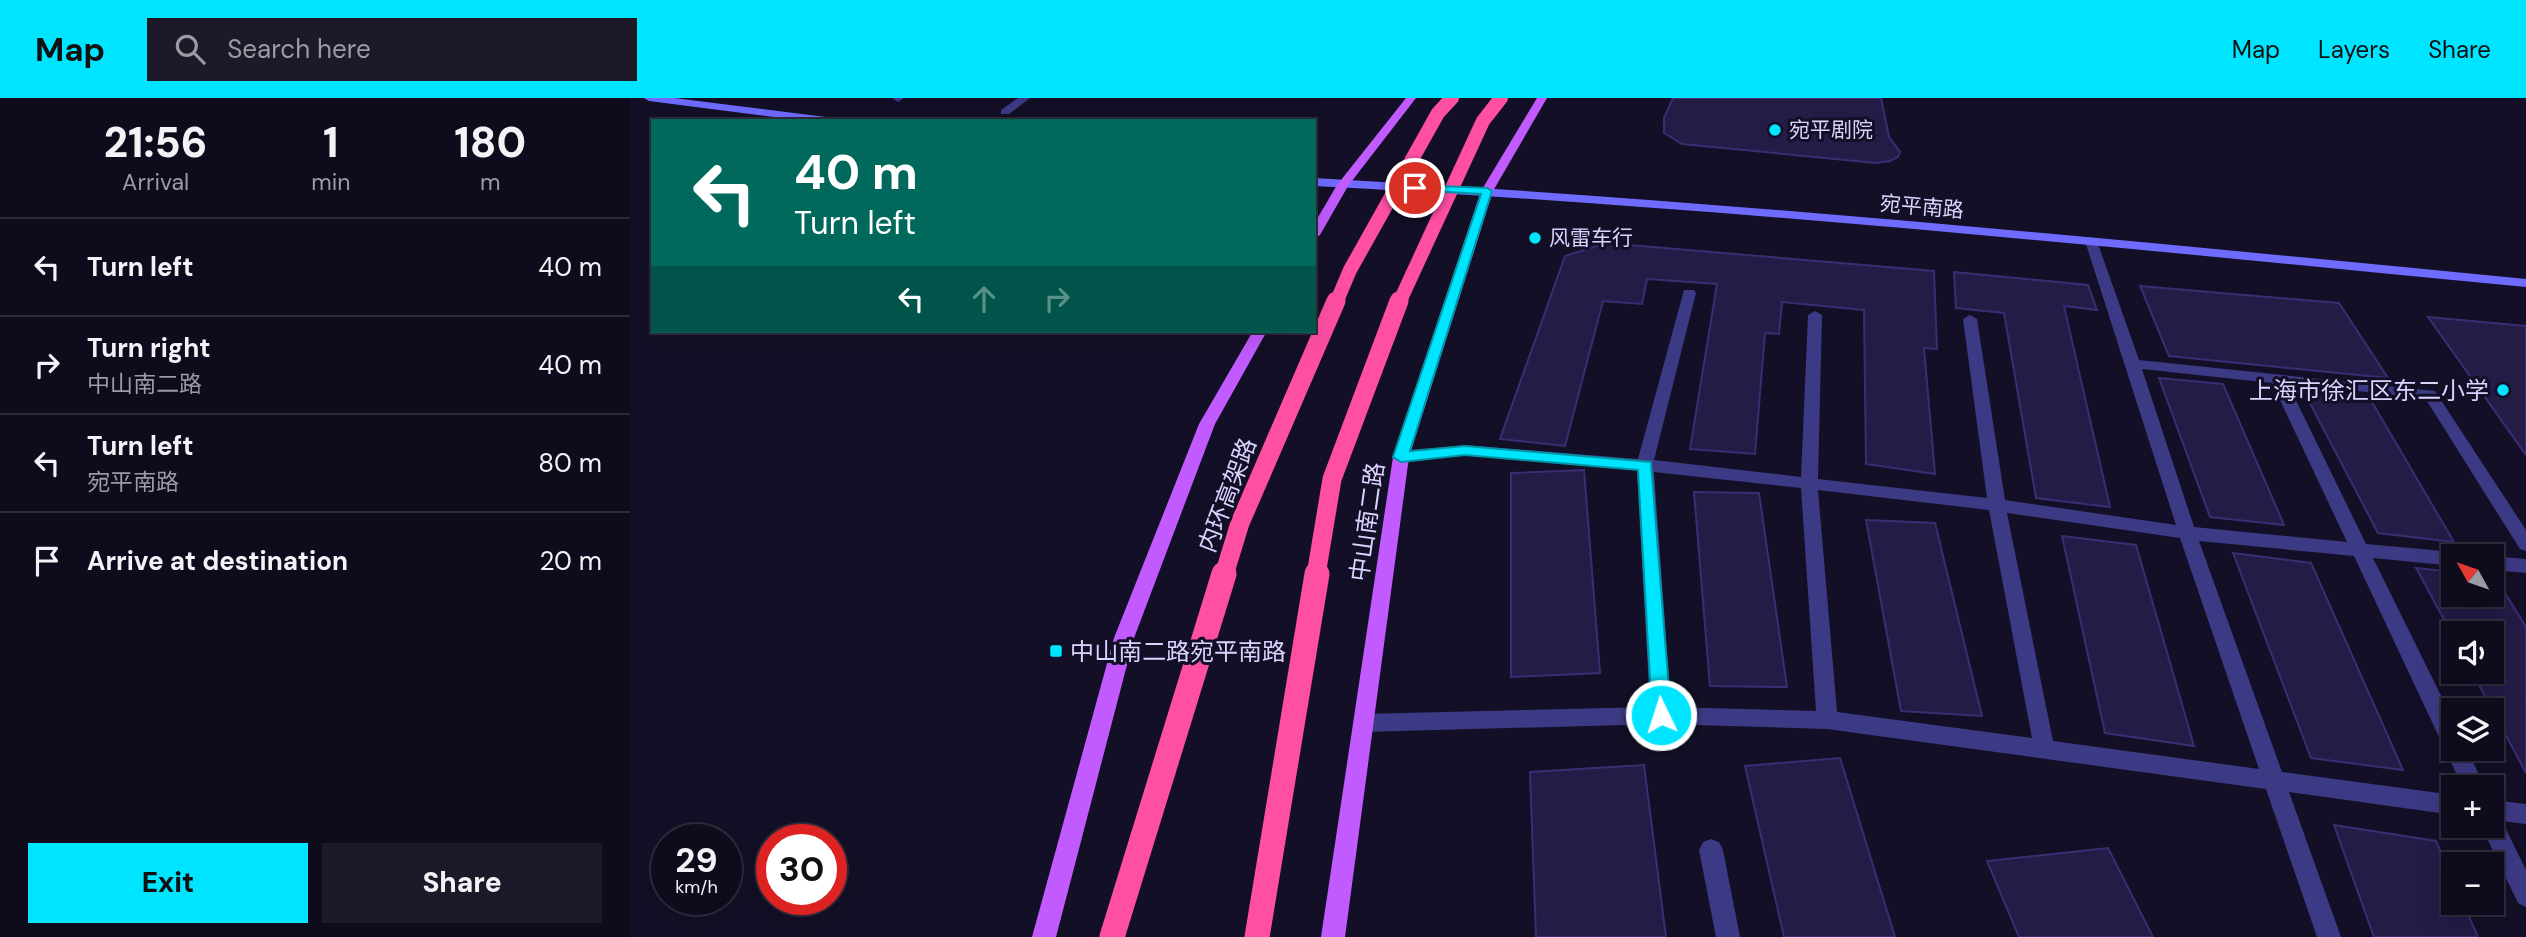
<!DOCTYPE html>
<meta charset="utf-8">
<style>
body{margin:0;font-family:"DM Sans","Noto Sans SC",sans-serif;background:#1c1929;color:#f1f3f6;height:100vh;display:flex;flex-direction:column;font-size:26px;white-space:nowrap}
*{box-sizing:border-box;margin:0}
p{font-size:23px;color:#9b9ba3}
.icon{flex:none;width:38px;height:38px;fill:none;stroke:currentColor;stroke-width:2;stroke-linecap:round;stroke-linejoin:round}
.map{position:relative;flex:1;overflow:hidden}
.drawer{display:flex;flex-direction:column;background:#0e0b1c;width:630px}
.drawer>*{flex:none}
.top-card{position:absolute;left:21px;top:21px;width:665px;height:214px;border-radius:0px;box-shadow:0 7px 28px #0002,0 0 0 2px #2e2b3b;background:#00695c;color:#fff;overflow:hidden}
.needle{width:46px;rotate:310deg}
.buttons{position:absolute;left:1811px;top:446px;display:grid;gap:14px}
.buttons a{display:grid;place-items:center;width:63px;height:63px;border-radius:0px;background:#0e0b1c;box-shadow:0 7px 28px #0002,0 0 0 2px #2e2b3b;font-size:35px}
.speed{position:absolute;left:21px;top:726px;display:flex;gap:14px;font-size:35px;font-weight:700;text-align:center}
.speed>*{display:grid;place-content:center;width:91px;height:91px;border-radius:50%;background:#0e0b1c;box-shadow:0 7px 28px #0002,0 0 0 2px #2e2b3b;line-height:1}
.speed small{font-size:18px;font-weight:400}
.speed .limit{border:10px solid #d22;background:#fff;color:#111}
.pin{position:absolute;display:grid;place-items:center;width:60px;height:60px;color:#fff;margin:-30px;border:4px solid #fff;border-radius:50%;box-shadow:0 2px 7px #0007}
.me{position:absolute;width:77px;margin:-38px;rotate:356deg;stroke-linejoin:round;filter:drop-shadow(0 0 5px #0008)}
.turn{display:flex;align-items:center;gap:24px;height:147px;padding:0 28px;font-size:32px}
.turn .icon{width:91px;height:91px;stroke-width:2.5}
.turn b{display:block;font-size:49px;line-height:60px}
.lanes{display:flex;align-items:center;height:66px;padding:0 28px;background:#0003;justify-content:center;gap:35px;direction:ltr}
.lanes .off{opacity:.35}
.eta{display:flex;justify-content:space-evenly;align-items:center;height:119px;text-align:center}
.eta b{font-size:42px;font-weight:800;line-height:49px}
.cta{display:flex;gap:14px;margin-top:auto;padding:14px 28px}
.cta a{flex:1;height:80px;border-radius:0px;background:#00e5ff;color:#111;font-size:28px;font-weight:800;line-height:80px;text-align:center}
.cta a+a{background:#1c1929;color:#f1f3f6}
ul{padding:0;list-style:none}
li{display:flex;align-items:center;gap:21px;height:98px;padding:0 28px;border-top:2px solid #2e2b3b}
li div{flex:1}
li b{display:block;font-size:26px}
li em{font-style:normal}
header{display:flex;align-items:center;gap:42px;box-sizing:border-box;height:98px;padding:0 35px;background:#00e5ff;color:#111}
header strong{font-size:33px}
nav{display:flex;gap:38px;margin-inline-start:auto;font-size:24px}
.search{width:490px;height:63px;background:#1c1929;display:flex;align-items:center;gap:18px;box-sizing:border-box;padding:0 24px;border-radius:0px;color:#9b9ba3;font-size:26px}
main{display:flex;flex:1;min-height:0}
.map>svg:first-child{display:block}
.building{fill:#241b47;stroke:#3b2d73;stroke-width:2}
.lines{fill:none;stroke-linecap:round;stroke-linejoin:round}
.lane{fill:#3d3a85;fill-rule:evenodd}
.street{fill:#3d3a85;fill-rule:evenodd}
.secondary{fill:#6f6bff;fill-rule:evenodd}
.primary{fill:#c25bff;fill-rule:evenodd}
.highway-bridge-far2{stroke:#ff4fa3;stroke-width:14}
.highway-bridge-far1{stroke:#ff4fa3;stroke-width:19}
.highway-bridge{stroke:#ff4fa3;stroke-width:25}
.route{fill:#00e5ff;stroke:#0095a6;stroke-width:2}
.poi-dot{fill:#00e5ff;stroke:#130f26;stroke-width:2.5}
.labels{text-anchor:middle;dominant-baseline:central;stroke-width:6;stroke-linejoin:round;paint-order:stroke}
.far-poi-label{font-size:21px;fill:#d9d4ff;stroke:#130f26;text-anchor:start}
.far-street-label{font-size:21px;fill:#d9d4ff;stroke:#130f26}
.poi-label{font-size:24px;fill:#d9d4ff;stroke:#130f26;text-anchor:end}
.street-label{font-size:24px;fill:#d9d4ff;stroke:#130f26}
</style>
<header>
<strong>Map</strong>
<div class="search"><svg class="icon" aria-label="search" viewBox="0 0 24 24"><circle cx="10" cy="10" r="6"/><path d="M15 15l6 6"/></svg>Search here</div>
<nav><a>Map</a><a>Layers</a><a>Share</a></nav>
</header>
<main>
<section class="drawer">
<div class="eta">
<div><b>21:56</b><p>Arrival</p></div>
<div><b>1</b><p>min</p></div>
<div><b>180</b><p>m</p></div>
</div>
<ul>
<li><svg class="icon" aria-label="left" viewBox="0 0 24 24"><path d="M17 20v-9H6M10 6l-5 5 5 5"/></svg><div><b>Turn left</b></div><em>40 m</em></li>
<li><svg class="icon" aria-label="right" viewBox="0 0 24 24"><path d="M7 20v-9h11M14 6l5 5-5 5"/></svg><div><b>Turn right</b><p>中山南二路</p></div><em>40 m</em></li>
<li><svg class="icon" aria-label="left" viewBox="0 0 24 24"><path d="M17 20v-9H6M10 6l-5 5 5 5"/></svg><div><b>Turn left</b><p>宛平南路</p></div><em>80 m</em></li>
<li><svg class="icon" aria-label="arrive" viewBox="0 0 24 24"><path d="M6 21V4h12l-3 4 3 4H6"/></svg><div><b>Arrive at destination</b></div><em>20 m</em></li>
</ul>
<div class="cta"><a>Exit</a><a>Share</a></div>
</section>
<div class="map">
<svg width="1896" height="839" viewBox="0 0 1896 839">
<rect width="100%" height="100%" fill="#130f26"/>
<path class="building" d="M1043 0H1251L1259 39 1270 54 1268 59 1260 63 1246 65 1052 46 1034 35V20Z
M976 145 1304 173 1307 251 1294 250 1305 376 1236 366 1234 212 1152 204 1149 236 1135 235 1125 356 1060 351 1087 186 1017 181 1012 206 973 203 935 348 870 341 935 158Z
M1324 174 1458 187 1467 212 1434 208 1480 409 1406 400 1374 215 1326 210Z
M1510 188 1709 205 1758 280 1539 258Z
M1798 219 1896 228V357Z
M1529 280 1593 286 1654 427 1580 419Z
M1673 292 1739 299 1824 444 1748 435Z
M954 372 970 575 881 579V375Z
M1064 394 1129 395 1157 589 1080 588Z
M1236 422 1305 425 1352 618 1271 613Z
M1432 438 1506 447 1564 648 1475 635Z
M1603 455 1681 465 1773 672 1681 660Z
M1786 470 1824 474V497H1862V478L1865 479 1896 529V675L1842 574H1862V536H1824V540Z
M1210 660 1265 839H1154L1115 668Z
M1014 667 1036 839H906L900 674Z
M1704 727 1806 743 1824 783V805H1833L1848 839H1744Z
M1478 750 1523 839H1389L1357 763Z"/>
<g class="lines">
<path class="lane" d="M274 0 268 4 263 1V0Z
M388 0H400L379 16H371V12Z"/>
<path class="street" d="M1461 139 1467 143 1509 262 1805 293 1896 432V453L1890 451 1795 300 1658 286 1736 446 1824 454 1832 458H1824V468L1743 460 1824 624V651H1837L1855 690H1833L1724 458 1569 443 1652 674 1824 697V717L1659 694 1711 839H1687L1636 691 1197 631 1031 626 733 634 726 631 723 625 726 619 733 616 1020 609 1007 372 835 357 771 364 763 359 771 354 835 347 1008 361 1054 192H1064L1066 195 1024 362 1171 379 1178 217 1185 213 1192 217 1188 381 1357 400 1333 221 1340 217 1347 221 1375 402 1546 427 1455 143ZM1512 271 1642 285 1717 444 1564 429ZM1024 374 1171 390 1186 613 1041 609ZM1188 392 1359 412 1402 640 1207 614ZM1377 415 1550 440 1629 671 1423 643Z
M1861 458H1862L1896 461V475L1862 472Z
M1862 702 1896 706V726L1872 723 1896 772V809L1888 805 1851 728H1862Z
M1081 741 1089 744 1093 752 1110 839H1086L1069 752 1073 744Z"/>
<path class="secondary" d="M14 0H44L204 20 209 23H176L19 3Z
M684 80C1089 102 1493 142 1896 181V189C1493 150 1089 109 684 88Z"/>
<path class="primary" d="M776 0H786L718 88 690 137 684 141V126L707 87Z
M907 0H917L863 93 779 359 715 839H691L763 359 851 93Z
M623 233H637L585 326 504 540 426 839H402L484 540 569 326Z"/>
<path class="highway-bridge-far2" d="M706 205 720 172 808 15 822 0
M769 205 853 23 871 0"/>
<path class="highway-bridge-far1" d="M594 477 610 425 706 203
M686 477 702 381 769 203"/>
<path class="highway-bridge" d="M482 839 594 476
M627 839 687 476"/>
</g>
<path class="route" d="M785 87 857 90 862 93 780 353 835 348 1021 364 1041 617 1038 623H1024L1022 617 1008 372 835 357 771 364 763 359 851 96 781 92V87Z"/>
<g class="poi-dot">
<circle cx="1145" cy="32" r="7"/>
<circle cx="905" cy="140" r="7"/>
<circle cx="1873" cy="292" r="7"/>
<rect x="419" y="546" width="14" height="14" rx="3.5"/>
</g>
<g class="labels">
<g class="far-poi-label">
<text x="1159" y="32">宛平剧院</text>
<text x="919" y="140">风雷车行</text>
</g>
<g class="far-street-label">
<text transform="translate(1292 109) rotate(5)">宛平南路</text>
</g>
<g class="poi-label">
<text x="1859" y="292">上海市徐汇区东二小学</text>
<text x="440" y="553" text-anchor="start">中山南二路宛平南路</text>
</g>
<g class="street-label">
<text transform="translate(597 397) rotate(-69)">内环高架路</text>
<text transform="translate(737 424) rotate(-82)">中山南二路</text>
</g>
</g>
</svg>
<div class="buttons">
<a><svg class="needle" viewBox="-14 -14 28 28"><path d="M0-13l5 13h-10z" fill="#e53935"/><path d="M0 13l5-13h-10z" fill="#9b9ba3"/></svg></a>
<a><svg class="icon" aria-label="sound" viewBox="0 0 24 24"><path d="M4 9h4l5-4v14l-5-4H4zM17 9q2 3 0 6"/></svg></a>
<a><svg class="icon" aria-label="layers" viewBox="0 0 24 24"><path d="M12 4l9 5-9 5-9-5zM3 14l9 5 9-5"/></svg></a>
<a>+</a>
<a>−</a>
</div>
<div class="speed"><div>29<small>km/h</small></div><div class="limit">30</div></div>
<div class="pin" style="left:785px;top:90px;background:#d93025"><svg class="icon" aria-label="arrive" viewBox="0 0 24 24"><path d="M6 21V4h12l-3 4 3 4H6"/></svg></div>
<svg class="me" style="left:1031px;top:617px" viewBox="-20 -20 40 40"><circle r="17" fill="#00e5ff" stroke="#fff" stroke-width="3"/><path d="M0-11L8 9 0 5-8 9z" fill="#fff"/></svg>
<div class="top-card">
<div class="turn"><svg class="icon" aria-label="left" viewBox="0 0 24 24"><path d="M17 20v-9H6M10 6l-5 5 5 5"/></svg><div><b>40 m</b>Turn left</div></div>
<div class="lanes"><svg class="icon" aria-label="left" viewBox="0 0 24 24"><path d="M17 20v-9H6M10 6l-5 5 5 5"/></svg><svg class="icon off" aria-label="ahead" viewBox="0 0 24 24"><path d="M12 20V5M6 11l6-6 6 6"/></svg><svg class="icon off" aria-label="right" viewBox="0 0 24 24"><path d="M7 20v-9h11M14 6l5 5-5 5"/></svg></div>
</div>
</div>
</main>
